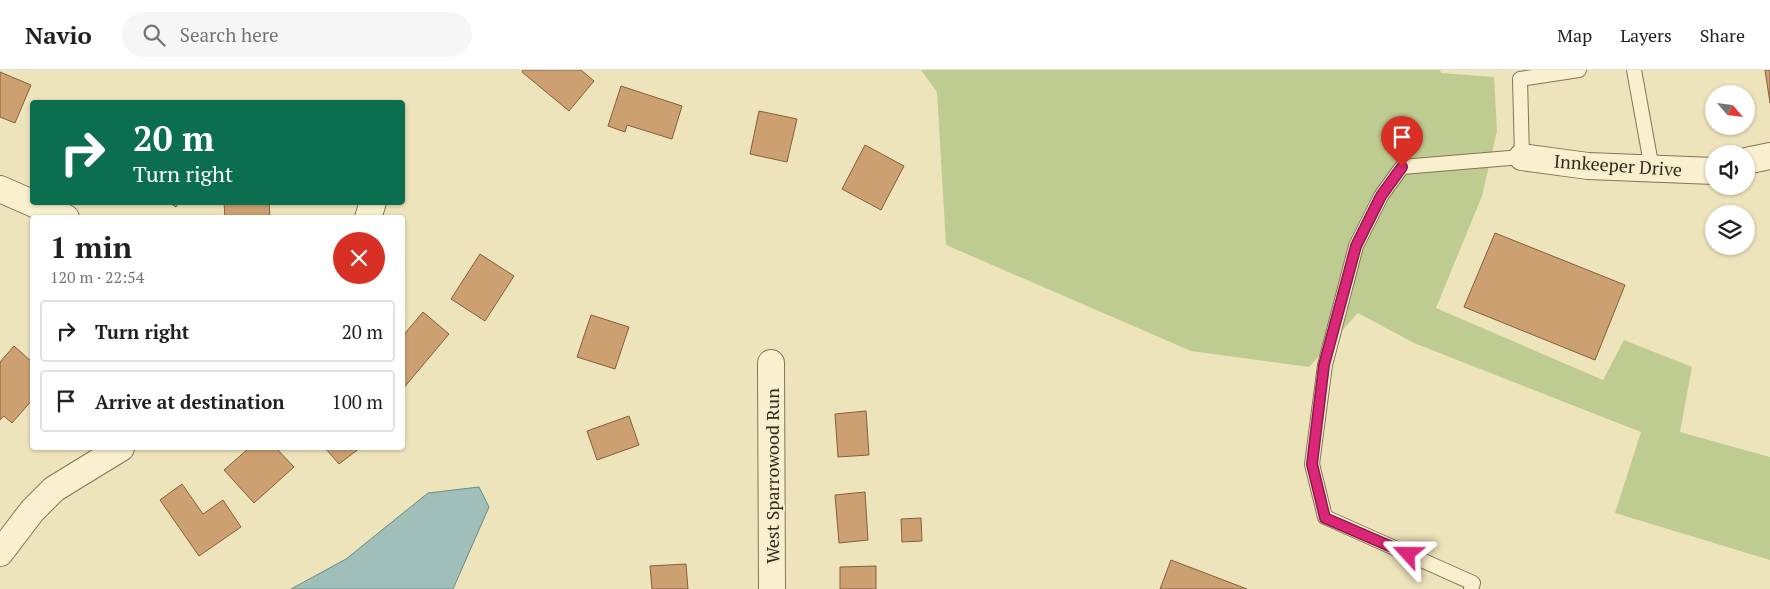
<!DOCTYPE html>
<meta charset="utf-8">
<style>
body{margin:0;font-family:"PT Serif",serif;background:#f6f6f6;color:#202124;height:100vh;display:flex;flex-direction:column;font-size:19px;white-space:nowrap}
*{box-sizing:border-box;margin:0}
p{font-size:16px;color:#757577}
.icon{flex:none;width:28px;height:28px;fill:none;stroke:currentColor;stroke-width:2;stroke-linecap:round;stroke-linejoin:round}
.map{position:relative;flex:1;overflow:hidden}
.drawer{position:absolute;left:30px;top:145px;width:375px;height:235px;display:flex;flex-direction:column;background:#fff;border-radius:5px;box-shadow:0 1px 4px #0004}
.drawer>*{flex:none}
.banner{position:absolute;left:30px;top:30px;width:375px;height:105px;border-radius:5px;box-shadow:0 1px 4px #0004;background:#0b6e4f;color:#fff;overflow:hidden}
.needle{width:32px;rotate:118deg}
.fabs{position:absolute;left:1705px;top:15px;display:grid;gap:10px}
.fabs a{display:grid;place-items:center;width:50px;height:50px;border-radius:50%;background:#fff;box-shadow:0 1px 4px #0004;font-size:25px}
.pin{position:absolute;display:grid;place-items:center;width:42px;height:42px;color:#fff;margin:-51px -21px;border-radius:50% 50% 50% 0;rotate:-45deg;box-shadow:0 0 5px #0007}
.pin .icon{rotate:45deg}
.me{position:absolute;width:55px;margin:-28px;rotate:294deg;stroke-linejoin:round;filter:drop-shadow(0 0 4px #0008)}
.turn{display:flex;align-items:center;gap:18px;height:105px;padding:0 20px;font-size:22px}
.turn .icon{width:65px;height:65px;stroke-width:2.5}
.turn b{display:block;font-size:35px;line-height:42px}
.round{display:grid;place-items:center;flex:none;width:52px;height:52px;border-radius:26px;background:#f6f6f6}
.headline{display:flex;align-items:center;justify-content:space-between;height:85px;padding:0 20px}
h1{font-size:30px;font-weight:700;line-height:38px}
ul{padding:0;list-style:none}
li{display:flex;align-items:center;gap:15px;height:62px;margin:0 10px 8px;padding:0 10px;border:2px solid #e0e0e0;border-radius:5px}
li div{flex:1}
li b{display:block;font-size:19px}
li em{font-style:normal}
header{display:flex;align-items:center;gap:30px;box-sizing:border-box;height:70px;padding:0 25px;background:#fff;border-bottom:1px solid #e0e0e0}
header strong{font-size:24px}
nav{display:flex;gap:28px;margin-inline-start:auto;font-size:18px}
.search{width:350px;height:45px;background:#f6f6f6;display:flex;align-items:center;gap:12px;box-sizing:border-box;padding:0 18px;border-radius:28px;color:#757577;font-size:19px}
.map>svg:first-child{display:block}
.green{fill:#bfcc91}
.water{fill:#a0bfb9;stroke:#688c87}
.building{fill:#cda071;stroke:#855f3b}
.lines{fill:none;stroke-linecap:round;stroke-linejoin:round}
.lane-casing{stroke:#857456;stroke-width:16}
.street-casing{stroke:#857456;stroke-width:28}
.lane{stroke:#f9f0cf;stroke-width:14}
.street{stroke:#f9f0cf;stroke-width:26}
.route-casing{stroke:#8e194d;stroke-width:12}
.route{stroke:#db2777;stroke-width:9}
.labels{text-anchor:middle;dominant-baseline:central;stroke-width:4;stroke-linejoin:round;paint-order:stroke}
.street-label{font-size:18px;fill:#342a1b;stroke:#f5edcc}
</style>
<header>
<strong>Navio</strong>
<div class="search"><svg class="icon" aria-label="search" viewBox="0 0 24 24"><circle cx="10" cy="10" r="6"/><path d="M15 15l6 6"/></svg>Search here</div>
<nav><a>Map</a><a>Layers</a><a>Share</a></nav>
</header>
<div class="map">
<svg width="1770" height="519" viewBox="0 0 1770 519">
<rect width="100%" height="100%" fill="#eee4bc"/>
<path class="green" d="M921 0H1440L1441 3 1494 7 1497 61 1482 126 1436 238 1603 310 1624 270 1692 297 1680 362 1770 387V490L1615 443 1641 362 1414 273 1358 243 1309 297 1191 281 946 175 937 22Z"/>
<path class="water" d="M479 417 489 437 453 519H291L346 489 428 423Z"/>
<path class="building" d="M523 0H581L594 11 569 41 522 2Z
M1765 0H1770V33Z
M0 2 31 15 15 53 0 47Z
M621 16 682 36 672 69 627 55 625 62 608 56Z
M759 41 797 49 787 92 750 84Z
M865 75 904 96 881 140 842 119Z
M168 132H179L176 137Z
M224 132H269L270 148H225Z
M1495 163 1625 215 1595 290 1464 237Z
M480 184 514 206 485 251 451 229Z
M423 242 449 264 402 320V267Z
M591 245 629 257 615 299 577 287Z
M14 276 32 292V330L12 353 4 346 0 350V292Z
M866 341 869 385 838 387 835 344Z
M629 346 639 375 597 390 587 361Z
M249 378H276L294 397 254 433 224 400Z
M325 378H360L339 394Z
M182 414 203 444 223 430 241 457 199 486 160 430Z
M865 422 868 470 839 473 835 425Z
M921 448 922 471 902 472 901 449Z
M1171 490 1247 519H1160Z
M686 494 688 519H652L650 496Z
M876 496V519H840V497Z"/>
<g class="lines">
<g class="lane-casing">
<path id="lane" d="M1634 0 1652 99
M1471 519 1473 513 1325 447 1312 394 1325 295 1356 176 1381 126 1402 97 1522 87 1520 9 1579 0"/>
</g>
<g class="street-casing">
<path id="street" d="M1522 87 1588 96 1714 101
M1746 91 1770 86
M0 119 66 148
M368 148 373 132
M771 293 772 519
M0 483 32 441 54 419 121 378"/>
</g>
<use href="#lane" class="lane"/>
<use href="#street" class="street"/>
</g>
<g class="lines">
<g class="route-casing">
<path id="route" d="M1402 97 1381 126 1356 176 1324 295 1312 394 1325 448 1408 484"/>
</g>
<use href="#route" class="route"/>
</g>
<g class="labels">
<g class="street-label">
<text transform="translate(1618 95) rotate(4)">Innkeeper Drive</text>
<text transform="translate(772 406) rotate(-90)">West Sparrowood Run</text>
</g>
</g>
</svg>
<div class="fabs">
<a><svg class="needle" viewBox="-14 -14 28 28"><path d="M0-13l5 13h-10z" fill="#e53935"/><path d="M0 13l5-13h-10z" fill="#757577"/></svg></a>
<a><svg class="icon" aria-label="sound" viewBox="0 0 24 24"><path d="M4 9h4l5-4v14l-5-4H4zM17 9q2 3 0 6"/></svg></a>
<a><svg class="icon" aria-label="layers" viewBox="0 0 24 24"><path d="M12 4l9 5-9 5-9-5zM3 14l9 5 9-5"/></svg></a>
</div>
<div class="pin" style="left:1402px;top:97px;background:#d93025"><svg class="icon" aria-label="arrive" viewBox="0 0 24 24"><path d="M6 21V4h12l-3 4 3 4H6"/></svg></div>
<svg class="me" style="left:1408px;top:484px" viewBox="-20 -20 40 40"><path d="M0-17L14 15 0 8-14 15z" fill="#db2777" stroke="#fff" stroke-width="4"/></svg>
<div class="banner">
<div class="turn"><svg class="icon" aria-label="right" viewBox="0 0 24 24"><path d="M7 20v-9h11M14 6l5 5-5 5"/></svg><div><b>20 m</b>Turn right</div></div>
</div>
<section class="drawer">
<div class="headline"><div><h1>1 min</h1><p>120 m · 22:54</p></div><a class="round" style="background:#d93025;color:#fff"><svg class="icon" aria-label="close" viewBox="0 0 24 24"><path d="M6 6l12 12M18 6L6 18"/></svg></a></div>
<ul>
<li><svg class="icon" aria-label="right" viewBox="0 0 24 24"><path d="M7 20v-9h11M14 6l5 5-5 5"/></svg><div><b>Turn right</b></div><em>20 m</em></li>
<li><svg class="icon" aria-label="arrive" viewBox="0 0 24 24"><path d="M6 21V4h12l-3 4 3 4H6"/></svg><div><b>Arrive at destination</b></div><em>100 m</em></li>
</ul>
</section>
</div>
